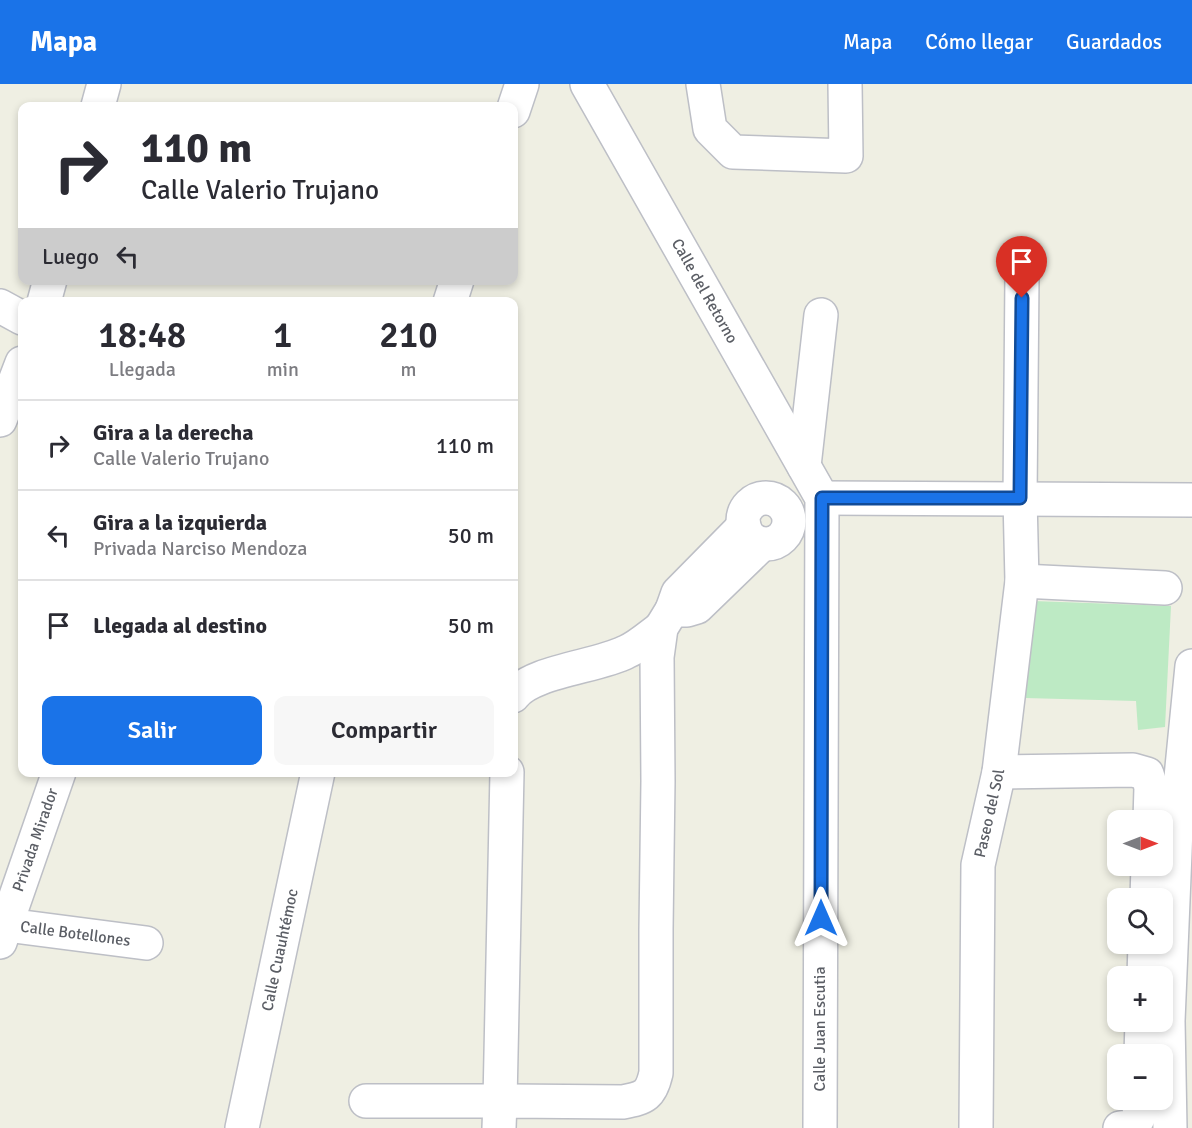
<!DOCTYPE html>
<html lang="es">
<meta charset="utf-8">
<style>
body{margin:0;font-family:Signika,sans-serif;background:#f7f7f7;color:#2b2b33;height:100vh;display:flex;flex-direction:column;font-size:22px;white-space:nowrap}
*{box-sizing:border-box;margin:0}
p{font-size:20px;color:#7c7c81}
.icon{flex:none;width:33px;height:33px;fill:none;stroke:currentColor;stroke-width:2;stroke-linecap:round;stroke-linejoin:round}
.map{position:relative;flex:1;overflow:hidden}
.details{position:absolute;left:18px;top:213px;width:500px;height:480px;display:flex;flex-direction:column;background:#fff;border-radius:12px;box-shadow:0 3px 9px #0003}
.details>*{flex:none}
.banner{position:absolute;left:18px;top:18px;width:500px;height:183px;border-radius:12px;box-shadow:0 3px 9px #0003;background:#fff;color:#2b2b33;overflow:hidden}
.needle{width:39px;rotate:90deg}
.controls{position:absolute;left:1107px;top:726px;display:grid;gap:12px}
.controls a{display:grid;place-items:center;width:66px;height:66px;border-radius:12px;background:#fff;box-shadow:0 3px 9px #0003;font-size:30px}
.pin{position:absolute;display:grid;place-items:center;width:51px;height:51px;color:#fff;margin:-62px -26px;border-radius:50% 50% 50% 0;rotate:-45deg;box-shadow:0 0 6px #0007}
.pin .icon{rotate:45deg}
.me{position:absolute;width:66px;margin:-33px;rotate:0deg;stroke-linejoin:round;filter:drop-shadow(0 0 4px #0008)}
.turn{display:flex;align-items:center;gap:21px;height:126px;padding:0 24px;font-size:27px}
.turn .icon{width:78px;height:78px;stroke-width:2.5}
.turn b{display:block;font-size:42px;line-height:51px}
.then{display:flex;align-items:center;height:57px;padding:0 24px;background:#0003;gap:12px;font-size:22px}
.eta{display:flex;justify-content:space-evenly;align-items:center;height:102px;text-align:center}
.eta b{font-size:36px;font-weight:600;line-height:42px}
.primary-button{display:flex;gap:12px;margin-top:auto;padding:12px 24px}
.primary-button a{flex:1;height:69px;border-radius:12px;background:#1a73e8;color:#fff;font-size:24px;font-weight:600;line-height:69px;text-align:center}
.primary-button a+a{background:#f7f7f7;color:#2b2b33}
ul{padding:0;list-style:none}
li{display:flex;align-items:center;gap:18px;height:90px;padding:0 24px;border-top:2px solid #e1e1e2}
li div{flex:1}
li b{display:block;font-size:22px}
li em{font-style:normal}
header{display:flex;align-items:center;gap:36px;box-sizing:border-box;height:84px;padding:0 30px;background:#1a73e8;color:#fff}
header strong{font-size:28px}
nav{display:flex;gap:33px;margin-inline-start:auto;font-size:21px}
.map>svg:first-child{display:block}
.green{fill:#bdeac4}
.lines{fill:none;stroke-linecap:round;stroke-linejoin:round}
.minor-casing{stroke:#bdbfc6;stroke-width:36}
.minor{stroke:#fff;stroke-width:33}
.route-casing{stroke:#114b97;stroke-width:15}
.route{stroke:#1a73e8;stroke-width:10}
.labels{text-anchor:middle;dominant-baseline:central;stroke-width:4.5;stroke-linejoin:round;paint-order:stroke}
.street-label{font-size:16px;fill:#5b5e65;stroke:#fff}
</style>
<header>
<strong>Mapa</strong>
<nav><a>Mapa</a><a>Cómo llegar</a><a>Guardados</a></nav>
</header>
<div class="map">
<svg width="1192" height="1044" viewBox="0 0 1192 1044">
<rect width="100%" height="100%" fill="#efefe3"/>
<path class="green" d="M1033 517 1171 522 1165 643 1138 646 1136 617 1025 614Z"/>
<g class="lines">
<g class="minor-casing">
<g id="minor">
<path id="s1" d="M587 0 822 414 820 1044"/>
<path d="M703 0 710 45 733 68 846 72 845 0"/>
<path d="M98 22 104 0"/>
<path d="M513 27 522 0"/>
<path d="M44 218 50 196"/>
<path d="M450 218 457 196"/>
<path d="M0 222 22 234"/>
<path d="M0 336 22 279"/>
<path d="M804 382 821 231"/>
<path d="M822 414 1192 416"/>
<circle cx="766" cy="437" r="23"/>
<path d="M744 442 678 509 672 526H687L697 523 762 460"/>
<path d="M1022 497 1165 504"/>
<path d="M513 612C531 587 597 583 626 568 638 563 650 552 661 544"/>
<path d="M999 688 1133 686 1147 690 1151 703 1150 736"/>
<path d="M1147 814 1148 782"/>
<path id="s2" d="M0 840 146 859"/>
<path id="s3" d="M0 858 59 688"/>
<path d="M1144 892 1145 860"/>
<path d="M1141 970 1142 938"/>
<path d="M366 1017H500L507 688"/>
<path id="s4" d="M242 1044 318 688"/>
<path d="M499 1044 500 1017 623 1018C645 1014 651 1011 656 989V845L658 697 657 573 661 544 672 526"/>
<path id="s5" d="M976 1044 978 781 999 688 1022 497 1020 414 1022 192"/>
<path d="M1120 1044 1134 1042 1139 1032 1140 1016"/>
<path d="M1170 1044 1168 937 1176 744 1192 582"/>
</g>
</g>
<use href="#minor" class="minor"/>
</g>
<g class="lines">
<g class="route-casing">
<path id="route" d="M821 834 822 414H1020L1022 214"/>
</g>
<use href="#route" class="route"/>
</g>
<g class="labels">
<g class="street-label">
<text stroke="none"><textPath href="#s1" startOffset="238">Calle del Retorno</textPath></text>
<text stroke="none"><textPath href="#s5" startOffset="316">Paseo del Sol</textPath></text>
<text stroke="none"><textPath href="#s3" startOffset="108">Privada Mirador</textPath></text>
<text stroke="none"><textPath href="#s2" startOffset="76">Calle Botellones</textPath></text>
<text stroke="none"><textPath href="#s4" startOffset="182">Calle Cuauhtémoc</textPath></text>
<text transform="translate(820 945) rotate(-90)">Calle Juan Escutia</text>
</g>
</g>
</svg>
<div class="controls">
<a><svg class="needle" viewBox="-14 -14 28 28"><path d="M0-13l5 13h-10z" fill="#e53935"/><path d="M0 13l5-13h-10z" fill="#7c7c81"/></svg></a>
<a><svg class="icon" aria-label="search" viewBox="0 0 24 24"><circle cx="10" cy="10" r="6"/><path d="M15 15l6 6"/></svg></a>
<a>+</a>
<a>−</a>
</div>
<div class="pin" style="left:1022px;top:214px;background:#d93025"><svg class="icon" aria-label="arrive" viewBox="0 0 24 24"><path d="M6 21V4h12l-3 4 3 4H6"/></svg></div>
<svg class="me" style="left:821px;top:834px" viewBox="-20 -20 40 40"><path d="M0-17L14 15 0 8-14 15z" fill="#1a73e8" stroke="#fff" stroke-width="4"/></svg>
<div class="banner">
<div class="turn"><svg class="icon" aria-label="right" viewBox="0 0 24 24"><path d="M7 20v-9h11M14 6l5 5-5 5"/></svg><div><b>110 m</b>Calle Valerio Trujano</div></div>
<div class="then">Luego<svg class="icon" aria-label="left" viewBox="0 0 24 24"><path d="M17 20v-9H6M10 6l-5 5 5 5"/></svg></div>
</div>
<section class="details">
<div class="eta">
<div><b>18:48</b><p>Llegada</p></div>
<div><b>1</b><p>min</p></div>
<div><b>210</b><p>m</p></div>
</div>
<ul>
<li><svg class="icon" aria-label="right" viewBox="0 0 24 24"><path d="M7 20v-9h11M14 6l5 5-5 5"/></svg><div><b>Gira a la derecha</b><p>Calle Valerio Trujano</p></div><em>110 m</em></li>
<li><svg class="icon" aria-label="left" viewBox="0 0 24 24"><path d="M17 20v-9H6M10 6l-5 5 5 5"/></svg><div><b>Gira a la izquierda</b><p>Privada Narciso Mendoza</p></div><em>50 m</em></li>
<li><svg class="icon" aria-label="arrive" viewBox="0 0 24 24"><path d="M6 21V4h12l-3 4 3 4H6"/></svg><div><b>Llegada al destino</b></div><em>50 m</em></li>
</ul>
<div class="primary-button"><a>Salir</a><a>Compartir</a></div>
</section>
</div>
